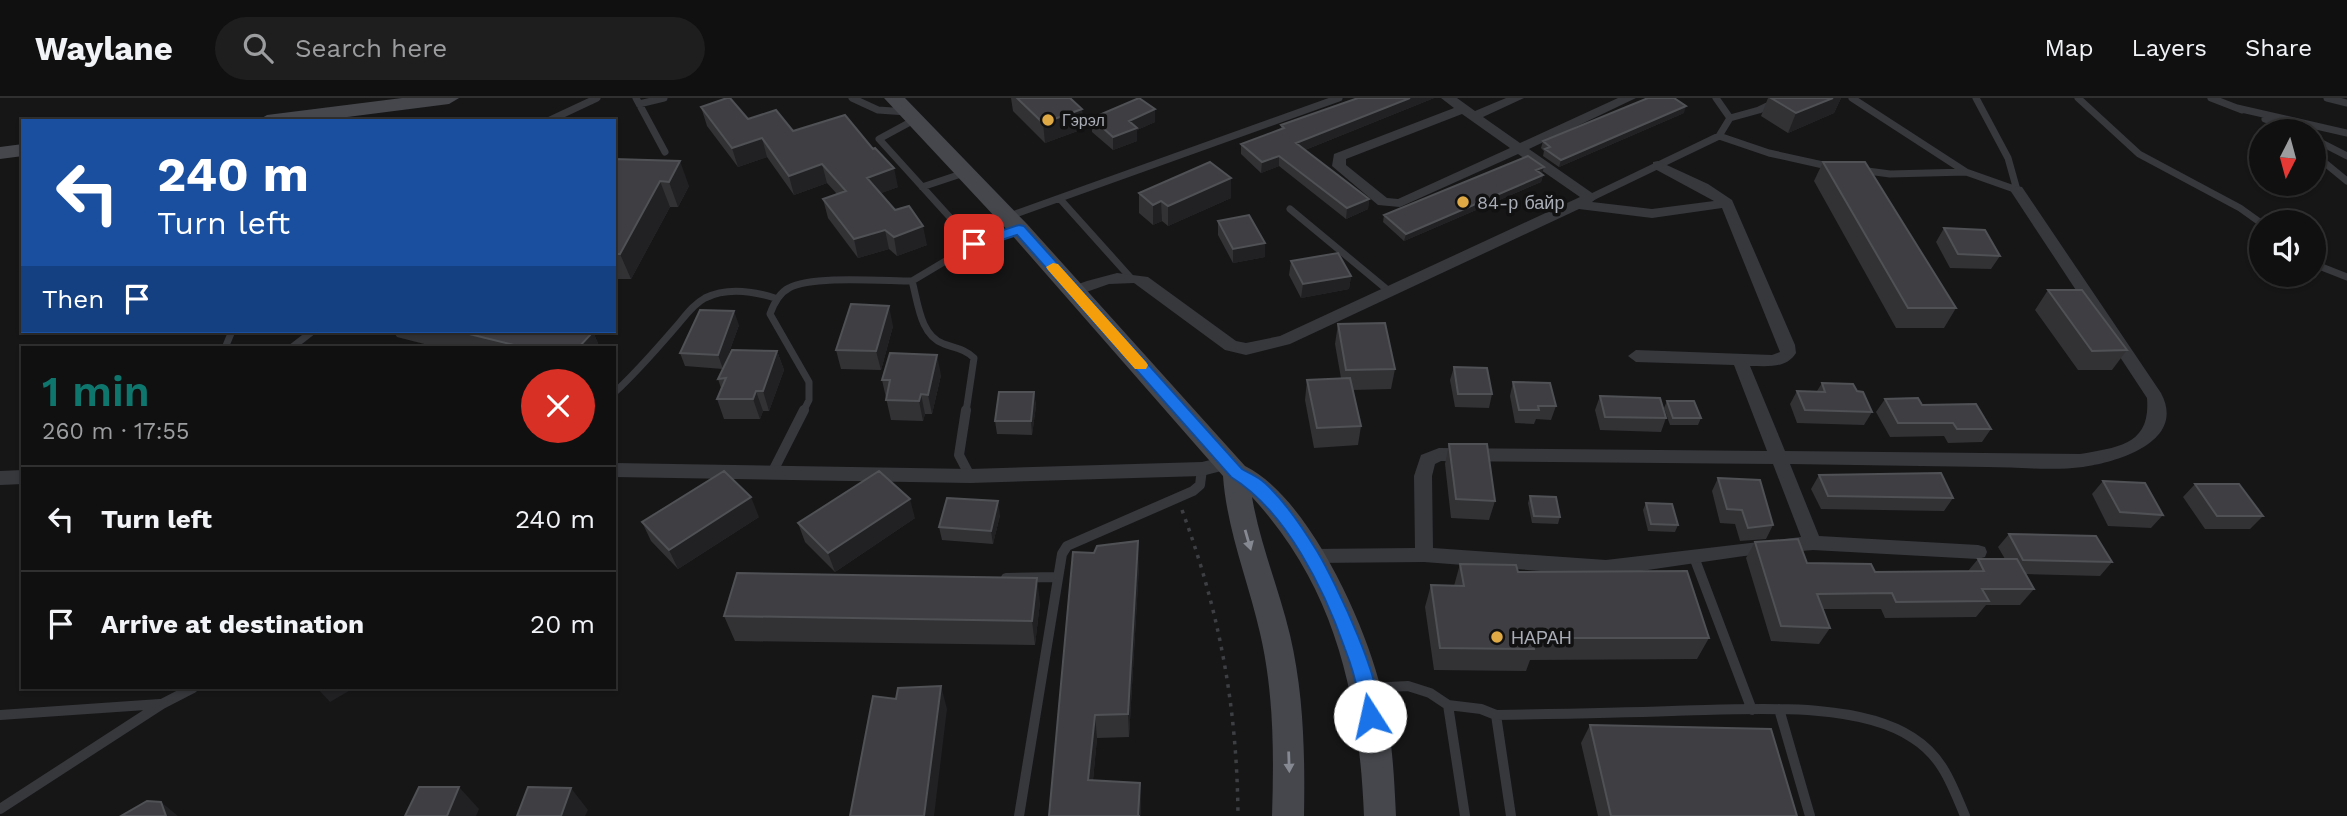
<!DOCTYPE html>
<meta charset="utf-8">
<style>
body{margin:0;font-family:"Work Sans",sans-serif;background:#1e1e1f;color:#f1f3f6;height:100vh;display:flex;flex-direction:column;font-size:26px;white-space:nowrap}
*{box-sizing:border-box;margin:0}
p{font-size:23px;color:#9c9d9f}
.icon{flex:none;width:38px;height:38px;fill:none;stroke:currentColor;stroke-width:2;stroke-linecap:round;stroke-linejoin:round}
.map{position:relative;flex:1;overflow:hidden}
.drawer{position:absolute;left:21px;top:248px;width:595px;height:343px;display:flex;flex-direction:column;background:#101011;border-radius:0px;box-shadow:0 2px 5px #0004,0 0 0 2px #303031}
.drawer>*{flex:none}
.guide{position:absolute;left:21px;top:21px;width:595px;height:214px;border-radius:0px;box-shadow:0 2px 5px #0004,0 0 0 2px #303031;background:#1a4fa0;color:#fff;overflow:hidden}
.needle{width:46px;rotate:186deg}
.fabs{position:absolute;left:2249px;top:21px;display:grid;gap:14px}
.fabs a{display:grid;place-items:center;width:77px;height:77px;border-radius:50%;background:#101011;box-shadow:0 2px 5px #0004,0 0 0 2px #303031;font-size:35px}
.pin{position:absolute;display:grid;place-items:center;width:60px;height:60px;color:#fff;margin:-30px;border-radius:14px;box-shadow:0 4px 10px #0006}
.me{position:absolute;width:77px;margin:-38px;rotate:350deg;stroke-linejoin:round;filter:drop-shadow(0 0 5px #0008)}
.turn{display:flex;align-items:center;gap:24px;height:147px;padding:0 21px;font-size:32px}
.turn .icon{width:91px;height:91px;stroke-width:2.5}
.turn b{display:block;font-size:49px;line-height:60px}
.then{display:flex;align-items:center;height:66px;padding:0 21px;background:#0003;gap:14px;font-size:26px}
.round{display:grid;place-items:center;flex:none;width:74px;height:74px;border-radius:37px;background:#1e1e1f}
.overview{display:flex;align-items:center;justify-content:space-between;height:119px;padding:0 21px}
h1{font-size:42px;font-weight:600;line-height:52px;color:#0f766e}
ul{padding:0;list-style:none}
li{display:flex;align-items:center;gap:21px;height:105px;padding:0 21px;border-top:2px solid #303031}
li div{flex:1}
li b{display:block;font-size:26px}
li em{font-style:normal}
header{display:flex;align-items:center;gap:42px;box-sizing:border-box;height:98px;padding:0 35px;background:#101011;border-bottom:2px solid #303031}
header strong{font-size:33px}
nav{display:flex;gap:38px;margin-inline-start:auto;font-size:24px}
.search{width:490px;height:63px;background:#1e1e1f;display:flex;align-items:center;gap:18px;box-sizing:border-box;padding:0 24px;border-radius:38px;color:#9c9d9f;font-size:26px}
.map>svg:first-child{display:block}
.lines{fill:none;stroke-linecap:round;stroke-linejoin:round}
.path{stroke:#3d3f43;stroke-width:3.5;stroke-dasharray:3.5 6;stroke-linecap:butt}
.lane-far1{stroke:#37383c;stroke-width:7}
.lane{stroke:#37383c;stroke-width:10}
.street{fill:#37383c;fill-rule:evenodd}
.secondary{fill:#45474c;fill-rule:evenodd}
.wall{fill:#323235}
.shaded-wall{fill:#212123}
.building{fill:#3f3f43;stroke:#4f5155;stroke-width:2}
.oneway{fill:#868991}
.route{fill:#1a73e8;stroke:#114b97;stroke-width:2}
.slow{fill:#f59e0b}
.poi-dot{fill:#dfa946;stroke:#111112;stroke-width:2.5}
.labels{text-anchor:middle;dominant-baseline:central;stroke-width:7;stroke-linejoin:round;paint-order:stroke}
.far-poi-label{font-size:16px;fill:#a9adb6;stroke:#111112;text-anchor:start}
.poi-label{font-size:18px;fill:#a9adb6;stroke:#111112;text-anchor:start}
</style>
<header>
<strong>Waylane</strong>
<div class="search"><svg class="icon" aria-label="search" viewBox="0 0 24 24"><circle cx="10" cy="10" r="6"/><path d="M15 15l6 6"/></svg>Search here</div>
<nav><a>Map</a><a>Layers</a><a>Share</a></nav>
</header>
<div class="map">
<svg width="2347" height="718" viewBox="0 0 2347 718">
<rect width="100%" height="100%" fill="#161617"/>
<g class="lines">
<path class="path" d="M1182 412C1220 515 1237 609 1238 718"/>
<path class="lane-far1" d="M636 0 665 54
M852 0 878 12 907 14
M1852 0 1966 74 1890 76 1860 72
M2078 0 2139 56 2240 110 2261 125
M2211 0 2242 12
M2327 0 2347 5
M639 6 664 0
M2237 10 2347 35
M1730 20 1759 12 1784 0
M2265 21 2297 33
M914 22 879 41 974 146
M548 23 597 0
M1719 38 1769 55 1832 69
M2314 41 2347 58
M2314 56 2347 83
M1966 74 2017 92 2008 60 1976 0
M922 89 964 75
M1590 100 1719 38 1730 20 1716 0
M1060 101 1130 179
M1290 111 1390 194
M1007 119 1339 0
M2314 166 2347 179
M225 250 232 233
M291 250 313 233
M614 295C636 275 655 253 674 231 684 220 692 207 705 200 727 189 753 193 775 200
M803 314 809 302V284L770 216C774 205 779 195 789 190 812 177 884 183 912 183
M966 314 974 260C965 251 955 250 944 246 920 238 918 204 912 183L974 146 1019 131"/>
<path class="lane" d="M966 312 959 357 970 378
M773 373 804 312
M1694 459 1752 612
M1006 480 1056 479
M1370 590 1408 588 1430 595 1448 607 1481 611 1496 617 1511 718
M1448 607 1465 718
M1779 611 1810 718
M0 617 160 606
M1496 617C1555 616 1613 615 1672 613 1740 612 1855 601 1913 640 1943 659 1952 687 1965 718
M0 711 162 606 193 590
M1019 718 1062 456 1067 448 1193 393 1200 387 1202 371"/>
<path class="street" d="M1441 0H1457L1475 13 1506 0H1524L1483 19 1520 45 1618 0H1636L1529 51 1595 97 1597 100 1592 104 1652 111 1714 103 1653 70V64L1658 63 1708 86 1732 102 1795 247 1796 255C1786 271 1767 268 1750 268L1785 353 2080 356C2118 349 2151 347 2147 300L2010 92 2017 88 2022 89 2161 295C2187 344 2117 364 2083 369 2052 373 2018 369 1987 369 1922 368 1856 367 1790 366L1819 438 1978 447 1985 449 1987 454 1985 459 1978 461 1813 452 1744 458 1606 478 1424 464 1311 465 1304 463 1302 458 1304 453 1311 451 1415 450 1414 378 1421 357 1439 350 1767 353 1734 267 1636 264 1628 258 1636 252 1772 257 1780 254 1722 110 1652 120 1579 111 1290 246 1246 257 1225 252 1134 185 1109 186 1075 198 1067 193 1070 189 1087 183 1117 175 1148 179 1236 243 1246 245 1280 238 1580 99 1518 56 1400 109 1378 107 1332 68 1334 56 1454 10ZM1462 16 1510 50 1398 101 1387 100 1346 67V61ZM1441 363 1773 366 1801 439 1606 462 1433 450 1432 378 1435 366Z
M1227 358 1233 360 1236 365 1233 370 1202 378 970 385 614 379V365L970 371 1202 364Z
M23 372V386L0 387V373Z"/>
<path class="secondary" d="M402 0H459L449 6 316 23H257L267 17Z
M884 0H905L1027 126 1245 368C1308 399 1365 525 1381 591 1392 632 1394 676 1396 718H1364C1359 598 1336 490 1252 399 1260 446 1279 491 1290 537 1304 597 1305 657 1304 718H1272C1274 657 1274 595 1260 535 1248 482 1227 433 1223 378L1011 136Z
M23 46V58L0 61V49Z"/>
</g>
<path class="wall" d="M1011 0H1070L1082 11 1083 31 1045 45 1013 13Z
M1358 0H1434L1305 52 1369 101 1368 111 1346 121 1279 68 1261 75 1241 56V46L1281 32V27Z
M1768 0H1841L1834 15 1788 35 1761 18Z
M701 9 793 33 898 89 881 95 927 147 897 158 889 151 858 160 828 120 823 101 837 96 827 85 794 97 767 59 738 69 707 28Z
M1684 15 1559 69 1543 58 1544 53 1541 50 1543 43Z
M1092 20 1155 24 1137 32V43L1113 52 1092 34Z
M614 61 689 88 678 109H670L631 181H614Z
M1823 64 1956 210 1944 230H1896L1814 83Z
M1541 76 1543 77 1541 84 1404 143 1383 124 1384 117Z
M1231 80V100L1168 128 1162 123 1153 127 1139 115V95Z
M1218 123 1265 145V159L1233 165 1218 137Z
M1944 130 2000 158 1991 171 1950 170 1936 144Z
M1291 163 1351 178 1349 191 1301 200 1289 177Z
M2048 192 2127 252 2112 272H2078L2035 212Z
M1338 226 1395 271 1391 291 1352 292 1361 328 1358 347 1314 350 1305 302 1307 282 1341 280 1335 246Z
M739 227 724 268 777 253 784 272 769 313H763L760 321H724L717 301 721 290 718 281 723 271 685 268 680 255Z
M893 228 881 272 841 271 836 252Z
M393 233H588L593 234 600 250H440L397 239Z
M1454 269 1492 296 1489 310 1455 309 1450 282Z
M941 277 932 316H925L923 323 891 322 882 282Z
M1513 284 1556 308 1551 322 1536 321 1534 326 1515 325 1510 298Z
M1822 285 1857 293 1872 314 1864 327 1797 325 1790 306 1797 293H1817Z
M1034 294 1036 308 1032 337 997 336 995 323Z
M1600 298 1666 320 1661 334 1600 332 1595 312Z
M1885 301 1922 307 1991 331 1982 344 1948 345 1944 338 1890 339 1876 314Z
M1667 303 1701 320 1698 327H1670L1664 310Z
M1449 346 1495 403 1489 422 1451 420 1445 366Z
M1819 377 1953 400 1944 413 1821 411 1811 391Z
M1718 380 1773 427 1766 441 1740 443 1735 426 1720 425 1712 393Z
M2103 383 2163 417 2151 430 2108 428 2092 396Z
M2195 386 2263 418 2250 431H2205L2183 399Z
M1530 398 1560 419 1558 426 1532 425 1528 405Z
M1646 405 1678 427 1675 434 1648 433 1643 412Z
M1000 417 993 446 942 442 939 429Z
M759 419 678 471 651 443 642 424Z
M915 420 835 474 805 444 798 425Z
M2009 436 2112 464 2100 478 2025 476 2034 491 2020 507H1986L1976 519 1885 520 1881 511H1823L1830 530 1819 546 1771 543 1746 460 1755 444 1807 465 1875 474 1968 473 1978 461H2005L1998 449Z
M1460 466 1518 474 1709 540 1697 561 1530 562 1526 573 1434 572 1425 509 1431 487 1454 488Z
M1139 468 1129 639 1097 640 1093 682 1140 685 1141 718H1049Z
M1040 504 1035 547 735 543 724 518Z
M1590 627 1797 718H1598L1581 645Z"/>
<path class="shaded-wall" d="M1410 0H1434L1295 56 1296 45Z
M1833 0H1841L1834 15 1788 35 1796 15Z
M1686 8 1684 15 1559 69 1561 62Z
M1082 11 1083 31 1045 45 1043 25Z
M1155 11V24L1137 32V43L1113 52V39L1129 23Z
M762 40 767 59 738 69 732 50Z
M1279 58V68L1261 75 1262 64Z
M680 63 689 88 678 109 669 84Z
M822 66 827 85 794 97 789 78Z
M1544 69 1542 76 1535 79 1536 72Z
M894 70 898 89 871 99 867 80Z
M1543 77 1541 84 1404 143 1406 136Z
M1231 80V100L1168 128V108Z
M660 83 670 109 631 181 620 156Z
M1369 101 1368 111 1346 121 1347 110Z
M1161 103 1162 123 1153 127V107Z
M923 128 927 147 897 158 894 139Z
M885 132 889 151 858 160 854 141Z
M1265 145V159L1233 165V151Z
M1351 178 1349 191 1301 200 1303 186Z
M889 208 893 228 881 272 876 253Z
M734 213 739 227 723 271 718 257Z
M593 234 600 250H578Z
M777 253 784 272 769 313 763 293Z
M937 257 941 277 932 316 928 297Z
M756 293 763 313 760 321 753 301Z
M1034 294 1036 308 1032 337 1031 323Z
M921 296 925 316 923 323 919 303Z
M751 399 759 419 678 471 669 452Z
M910 401 915 420 835 474 828 455Z
M998 403 1000 417 993 446 991 433Z
M1138 443 1139 468 1129 639 1128 616Z
M1037 480 1040 504 1035 547 1032 523Z
M941 588 947 611 934 718H924Z
M317 590H354L330 604Z
M1095 617 1097 640 1091 704 1088 682Z
M1140 685 1141 718H1138Z
M459 689 479 711 476 718H447Z
M571 690 588 712 585 718H561Z
M161 704 178 718H166Z"/>
<path class="building" d="M727 0H730L748 21 776 12 793 33 845 17 873 51 875 50 894 70 867 80 895 112 909 108 923 128 894 139 885 132 854 141 823 101 846 93 822 66 789 78 762 40 732 50 701 9Z
M1017 0H1070L1082 11 1043 25Z
M1139 0 1155 11 1129 23 1137 30 1113 39 1092 20Z
M1358 0H1410L1296 45 1369 101 1347 110 1279 58 1262 64 1241 46 1284 30 1281 27Z
M1648 0H1674L1686 8 1561 62 1545 51 1550 49 1543 43Z
M1771 0H1833L1796 15Z
M1528 58 1544 69 1536 72 1543 77 1406 136 1384 117Z
M614 61 680 63 669 84 660 83 620 156H614Z
M1210 64 1231 80 1168 108 1161 103 1153 107 1139 95Z
M1823 64H1865L1956 210H1908Z
M1249 117 1265 145 1233 151 1218 123Z
M1944 130 1985 132 2000 158 1958 156Z
M1338 155 1351 178 1303 186 1291 163Z
M2048 192H2082L2127 252 2092 253Z
M851 206 889 208 876 253 836 252Z
M700 212 734 213 718 257 680 255Z
M1385 225 1395 271 1346 272 1338 226Z
M457 233H588L593 234 578 250H526Z
M732 252 777 253 763 293H756L753 301H717L726 280 718 281Z
M890 255 937 257 928 297 921 296 919 303 886 302 890 282H882Z
M1454 269 1487 270 1492 296H1458Z
M1350 280 1361 328 1317 330 1307 282Z
M1513 284 1550 285 1556 308H1538L1539 312H1519Z
M1822 285 1853 286 1857 293 1863 294 1872 314 1805 312 1797 293 1825 294Z
M999 294H1034L1031 323H995Z
M1600 298 1660 300 1666 320 1605 319Z
M1918 300 1922 307 1976 306 1991 331H1957L1953 325H1898L1885 301Z
M1667 303H1694L1701 320H1673Z
M1449 346H1487L1495 403 1456 401Z
M724 373 751 399 669 452 642 424Z
M879 373 910 401 828 455 798 425Z
M1941 375 1953 400 1828 398 1819 377Z
M1718 380 1760 382 1773 427 1748 430 1742 412 1727 411Z
M2103 383 2145 385 2163 417 2120 414Z
M2195 386H2239L2263 418H2217Z
M1530 398 1556 399 1560 419 1534 418Z
M947 400 998 403 991 433 939 429Z
M1646 405 1672 406 1678 427 1651 426Z
M2009 436 2096 438 2112 464 2023 462Z
M1798 441 1807 465 1871 466 1875 474 1984 473 1978 461H2017L2034 491H1982L1989 503 1896 504 1892 495 1817 496 1830 530 1781 528 1755 444Z
M1138 443 1128 616 1095 617 1088 682 1140 685 1138 718H1140H1049L1073 454 1094 455 1097 448Z
M1460 466 1516 467 1518 474 1687 473 1709 540H1532L1534 551 1440 550 1431 487 1464 488Z
M737 475 1037 480 1032 523 724 518Z
M941 588 924 718H850L873 598 896 601 898 590Z
M1590 627 1771 631 1797 718H1611Z
M419 689H459L447 718H405Z
M528 689 571 690 561 718H517Z
M147 703 161 704 166 718H121Z"/>
<defs><path id="oneway-solid" d="M-6-.8H1V-3.2L6.5 0L1 3.2V.8H-6Z" transform="scale(1.75)"/></defs>
<g class="oneway">
<use href="#oneway-solid" transform="translate(1248 442) rotate(74)"/>
<use href="#oneway-solid" transform="translate(1289 664) rotate(88)"/>
</g>
<path class="route" d="M1019 127 1024 128 1242 371C1249 375 1259 379 1265 385 1285 403 1303 430 1317 453 1334 481 1390 596 1377 623L1370 626 1364 623C1359 613 1360 603 1357 592 1355 578 1350 564 1345 551 1324 491 1286 413 1231 379L1017 137 974 151 967 146 969 143Z"/>
<path class="slow" d="M1053 165 1058 166 1146 264 1148 267 1146 271H1135L1048 172 1046 169Z"/>
<g class="poi-dot">
<circle cx="1048" cy="22" r="7"/>
<circle cx="1463" cy="104" r="7"/>
<circle cx="1497" cy="539" r="7"/>
</g>
<g class="labels">
<g class="far-poi-label">
<text x="1062" y="22">Гэрэл</text>
</g>
<g class="poi-label">
<text x="1477" y="104">84-р байр</text>
<text x="1511" y="539">НАРАН</text>
</g>
</g>
</svg>
<div class="fabs">
<a><svg class="needle" viewBox="-14 -14 28 28"><path d="M0-13l5 13h-10z" fill="#e53935"/><path d="M0 13l5-13h-10z" fill="#9c9d9f"/></svg></a>
<a><svg class="icon" aria-label="sound" viewBox="0 0 24 24"><path d="M4 9h4l5-4v14l-5-4H4zM17 9q2 3 0 6"/></svg></a>
</div>
<div class="pin" style="left:974px;top:146px;background:#d93025"><svg class="icon" aria-label="arrive" viewBox="0 0 24 24"><path d="M6 21V4h12l-3 4 3 4H6"/></svg></div>
<svg class="me" style="left:1370px;top:618px" viewBox="-20 -20 40 40"><circle r="19" fill="#fff"/><path d="M0-13L10 11 0 6-10 11z" fill="#1a73e8"/></svg>
<div class="guide">
<div class="turn"><svg class="icon" aria-label="left" viewBox="0 0 24 24"><path d="M17 20v-9H6M10 6l-5 5 5 5"/></svg><div><b>240 m</b>Turn left</div></div>
<div class="then">Then<svg class="icon" aria-label="arrive" viewBox="0 0 24 24"><path d="M6 21V4h12l-3 4 3 4H6"/></svg></div>
</div>
<section class="drawer">
<div class="overview"><div><h1>1 min</h1><p>260 m · 17:55</p></div><a class="round" style="background:#d93025;color:#fff"><svg class="icon" aria-label="close" viewBox="0 0 24 24"><path d="M6 6l12 12M18 6L6 18"/></svg></a></div>
<ul>
<li><svg class="icon" aria-label="left" viewBox="0 0 24 24"><path d="M17 20v-9H6M10 6l-5 5 5 5"/></svg><div><b>Turn left</b></div><em>240 m</em></li>
<li><svg class="icon" aria-label="arrive" viewBox="0 0 24 24"><path d="M6 21V4h12l-3 4 3 4H6"/></svg><div><b>Arrive at destination</b></div><em>20 m</em></li>
</ul>
</section>
</div>
